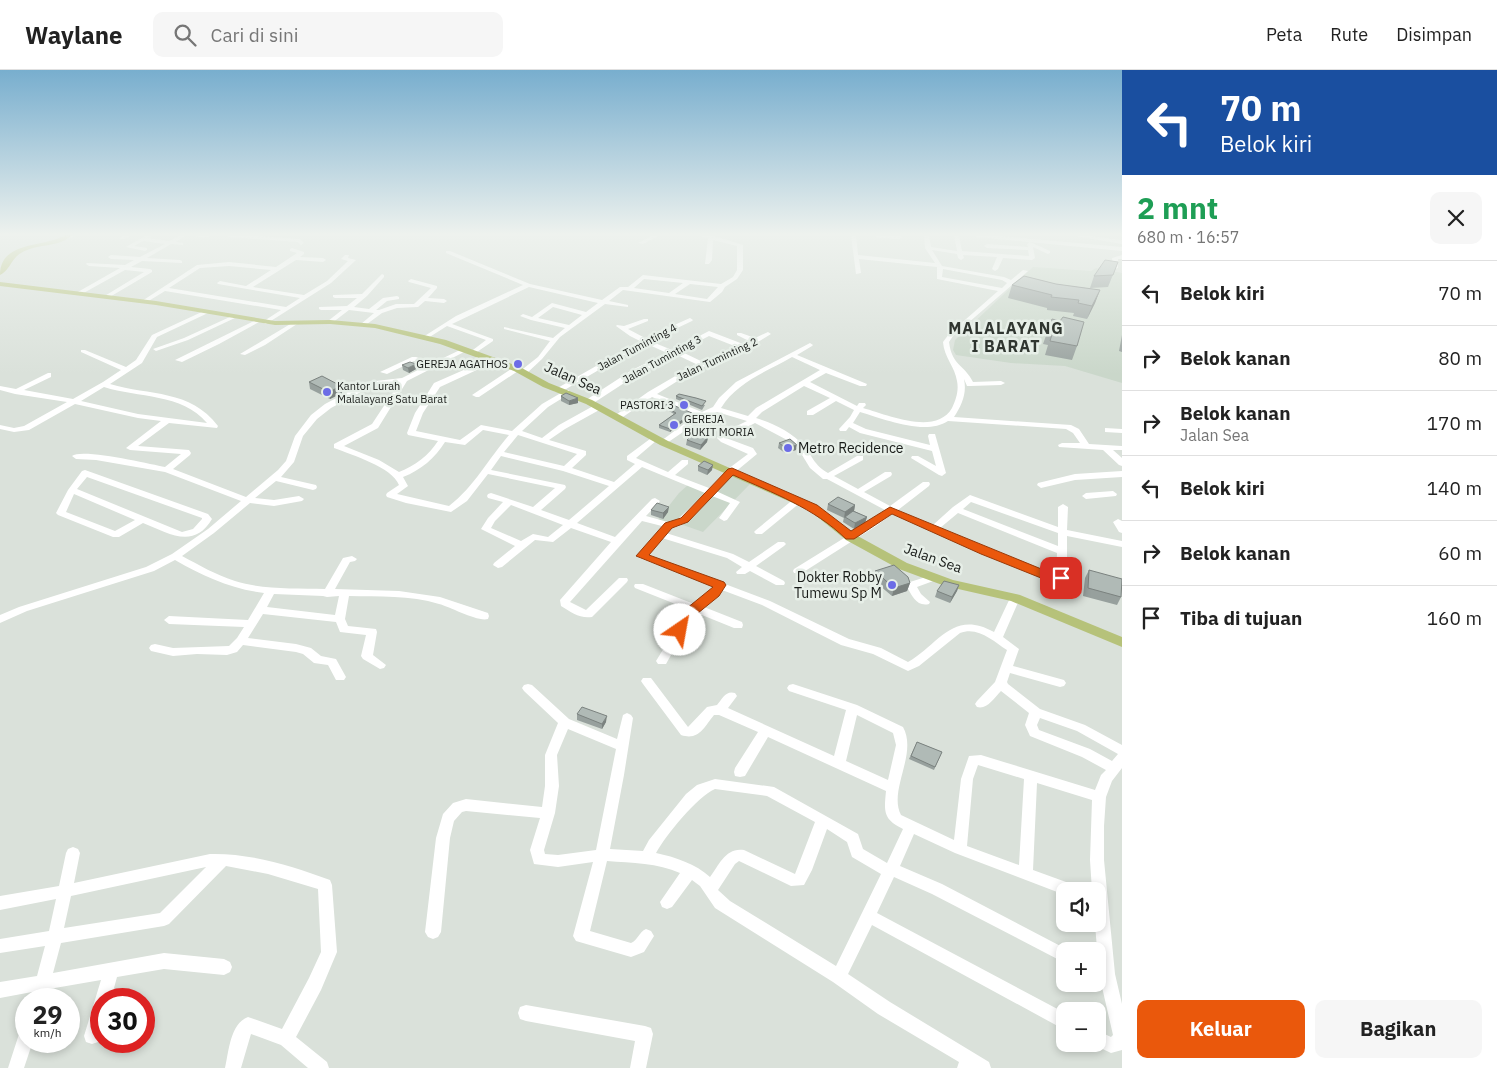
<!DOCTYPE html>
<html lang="id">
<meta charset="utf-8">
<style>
body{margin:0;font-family:"IBM Plex Sans",sans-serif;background:#f6f6f6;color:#222;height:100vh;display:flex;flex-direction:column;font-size:19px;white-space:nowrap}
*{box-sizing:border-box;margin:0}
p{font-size:16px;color:#767676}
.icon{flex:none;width:28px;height:28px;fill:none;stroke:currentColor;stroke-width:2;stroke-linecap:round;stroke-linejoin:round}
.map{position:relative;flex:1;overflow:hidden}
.details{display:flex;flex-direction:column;background:#fff;width:375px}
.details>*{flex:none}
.guide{background:#1a4fa0;color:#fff;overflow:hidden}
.controls{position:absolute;left:1056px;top:812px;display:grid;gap:10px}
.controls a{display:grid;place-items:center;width:50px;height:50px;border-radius:10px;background:#fff;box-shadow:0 2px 8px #0003;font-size:25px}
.speed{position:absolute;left:15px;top:918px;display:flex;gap:10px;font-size:25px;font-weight:700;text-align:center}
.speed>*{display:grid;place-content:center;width:65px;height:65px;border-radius:50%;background:#fff;box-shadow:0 2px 8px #0003;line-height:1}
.speed small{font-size:12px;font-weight:400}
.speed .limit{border:8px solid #d22;background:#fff;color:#111}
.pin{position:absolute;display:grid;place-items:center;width:42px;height:42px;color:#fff;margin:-21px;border-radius:10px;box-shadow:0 2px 8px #0006}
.me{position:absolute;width:55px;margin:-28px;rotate:33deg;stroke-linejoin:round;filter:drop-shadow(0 0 4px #0008)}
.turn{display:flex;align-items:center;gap:18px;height:105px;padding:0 15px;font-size:22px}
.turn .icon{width:65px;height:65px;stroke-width:2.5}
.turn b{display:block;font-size:35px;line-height:42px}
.round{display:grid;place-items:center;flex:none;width:52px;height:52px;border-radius:10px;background:#f6f6f6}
.overview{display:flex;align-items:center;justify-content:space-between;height:85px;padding:0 15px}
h1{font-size:30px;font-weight:700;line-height:38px;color:#1e9e55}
.cta{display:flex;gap:10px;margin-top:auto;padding:10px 15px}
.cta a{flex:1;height:58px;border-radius:10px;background:#ea580c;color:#fff;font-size:20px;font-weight:700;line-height:58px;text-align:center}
.cta a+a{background:#f6f6f6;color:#222}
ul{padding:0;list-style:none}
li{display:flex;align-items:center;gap:15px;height:65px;padding:0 15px;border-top:1px solid #e0e0e0}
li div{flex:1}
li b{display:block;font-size:19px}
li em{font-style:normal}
header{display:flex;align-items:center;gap:30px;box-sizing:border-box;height:70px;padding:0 25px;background:#fff;border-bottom:1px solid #e0e0e0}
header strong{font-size:24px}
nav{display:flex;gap:28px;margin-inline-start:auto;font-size:18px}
.search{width:350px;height:45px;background:#f6f6f6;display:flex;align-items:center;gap:12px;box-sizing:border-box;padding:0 18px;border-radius:10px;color:#767676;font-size:19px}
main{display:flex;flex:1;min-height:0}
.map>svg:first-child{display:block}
.built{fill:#cad7ca}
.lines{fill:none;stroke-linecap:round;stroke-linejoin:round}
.minor{fill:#fff;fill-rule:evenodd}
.major{fill:#b6c27a;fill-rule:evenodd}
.wall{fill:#97a09d}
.shaded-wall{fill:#7b827f}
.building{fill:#b0bab6;stroke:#7b827f}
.route{fill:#ea580c;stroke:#983908}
.poi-dot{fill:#6c6ce6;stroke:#e7efe8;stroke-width:2}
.labels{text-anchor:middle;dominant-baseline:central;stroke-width:5;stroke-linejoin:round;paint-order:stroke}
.far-street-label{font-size:11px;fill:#191c19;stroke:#e7efe8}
.far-poi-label{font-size:11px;fill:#191c19;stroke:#e7efe8;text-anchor:end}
.street-label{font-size:14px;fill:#191c19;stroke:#e7efe8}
.poi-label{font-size:14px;fill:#191c19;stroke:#e7efe8;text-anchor:start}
.far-district-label{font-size:16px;font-weight:bold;letter-spacing:1px;fill:#303630;stroke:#e7efe8}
</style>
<header>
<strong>Waylane</strong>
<div class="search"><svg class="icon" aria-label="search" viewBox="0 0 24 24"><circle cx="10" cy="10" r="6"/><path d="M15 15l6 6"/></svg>Cari di sini</div>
<nav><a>Peta</a><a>Rute</a><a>Disimpan</a></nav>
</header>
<main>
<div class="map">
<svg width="1122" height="998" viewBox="0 0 1122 998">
<rect width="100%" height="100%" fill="#dae1da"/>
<path class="built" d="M1033 197 1091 201 1096 198 1122 203V313L1065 296 1011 293 956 285 953 280 955 270Z
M730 401 753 411 703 462 683 455 657 451 679 423 689 414 710 423Z"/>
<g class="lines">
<path class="minor" d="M69 165H78L66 169 63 167Z
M125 165H132L124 169H120V167Z
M147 165H154L148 168 169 171 181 165H186L176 172 183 173V175L171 174 147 188 180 190 182 191V193L142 191 131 197 150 199 152 200V202L108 228 103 227 144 202 125 200 80 225H76V223L120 198 89 196 86 194 87 193 125 195 134 190 111 189 108 187 111 185 140 187 165 174 143 171 134 176 147 178V180L145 181 126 177Z
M192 165H213C208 168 197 168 192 165Z
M226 165H244L300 169 304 173 301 175 298 172 229 167Z
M654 165H660L643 174 638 173Z
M698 165H711L743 175V200L737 209 725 217 722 222 710 232 623 220 609 231 628 235V237L605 234 560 267 542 289 526 304 519 302 538 287 550 271 504 259V257L553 268 565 258 531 250 520 246 523 244 532 247 552 233 586 242 598 233 529 217 452 254 493 269V271L474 284 469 283 486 270 447 256 428 268 423 267 456 246 523 215 446 183V181H450L530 214 602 230 620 217H628L643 205 721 214 733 207 737 200V176L713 170 712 190 709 194H705L708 168ZM644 209 683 213 669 223 634 218ZM690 214 718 217 707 229 675 224ZM553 237 582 245 569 255 538 248Z
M851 165H856L858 185 935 193 925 178 924 165H929L931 177 957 181 954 165H959L962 181 1029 186 1028 180 987 178 984 176 987 174 1028 177 1027 174 1030 172 1050 181V183L1048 184 1033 177 1035 188 1032 190 1003 188 998 199 995 201 992 199 997 187 963 185 964 188 961 190 958 188 957 184 932 180 942 196 1004 207 1011 210 1023 200 1028 201 953 266 949 272C952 296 964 294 973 312L1001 311 1005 313 1001 315 970 316H967L964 309C967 323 962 335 954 347L1071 355 1079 359 1089 374 1122 376V380H1113L1122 388V396L1119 395 1103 380 1059 377 1058 375 1062 373H1080L1073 363 1066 359 948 351C925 366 884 349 860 342L853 353 866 359 930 375 928 366 929 364H935L946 403 942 406 939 405 911 388 912 386H918L936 396 932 381 860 363 849 357 846 361H840L839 359 850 347 854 340 836 331 813 345H807V341L830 328 804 316 762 342 756 348C772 353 792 362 804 376 813 387 814 395 828 403L857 386H863V390L834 406 858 419 885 402H891L892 404 891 406 864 422 890 436 923 412H929L930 414 929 416 898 440 933 455 953 437 970 425 1058 457V437L1063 434 1068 437 1067 460 1122 471V477L1067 466V501L1063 511 1059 512 982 484 892 444 876 456 802 503H794L793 501 794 499 870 452 885 440 827 409H823L810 398 799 380 789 371 755 353 726 368 753 378 757 384 734 403 716 421 740 432 727 450 724 451 719 448 730 433 712 426C700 439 689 456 671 458L666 463 733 484 749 492 778 472H784L786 474 784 476 756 496 784 511 785 513 784 515H776L750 501 745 504H737L736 502 742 497 727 488 662 468 648 485 770 531 849 569 881 578 908 592C939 574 953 539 994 562L1011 526H1019L1020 528 1003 567 1019 579 1013 596 1064 610 1066 613 1064 616 1060 617 1010 603 1007 612 1008 614 1040 639 1085 655 1122 675V698L1112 711 1106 727 1104 756V790L1115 904 1122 934V980L1111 983 1092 974H1098V961L1111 967 1113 965 1099 904 1095 854H1098V821H1092L1090 790 1092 730 1037 713 1033 800 1077 816 1079 821H1065V825L955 783 914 764 900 796 942 814 1070 881H1065V893L932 824 894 807 877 843 1065 943V960L872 855 848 904 890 932 989 992 991 998H957L959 992 878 944 833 912 715 838 700 816 692 810 672 837 667 839 662 837 660 832 680 803C658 793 632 793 607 791L590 861 631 873C638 870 639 862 646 859L651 861 654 866 644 882 631 887 576 871 573 866 593 792 558 797 534 794 530 780 540 748 466 741 462 742 454 751 450 768 441 862 438 867 433 869 428 867 425 862 436 768 443 744 453 733 466 729 542 737 545 716V685L558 653 524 621 522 618 524 615 528 614 532 615 569 649 617 669 623 645 627 643 631 645 633 648 624 705 610 779 643 781 649 770 686 724 697 715 715 709 774 717 858 764 863 779 887 793 903 759C883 749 884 742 886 721L768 667 745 706 740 707 735 706 734 702 735 698 758 662 719 645H714C704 657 699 671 681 665L643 614 641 611 643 608H651L688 657 707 637 717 635C722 629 726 620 735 623L737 626 728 638 834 686 846 640 789 621 787 618 789 615 793 614 857 635 903 657C918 684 888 720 901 745L954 770 961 709 969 686 981 685 1095 720 1101 705 1106 700 1082 687 1030 666 1025 655 1029 643 1001 621C994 628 987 640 977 637L975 634 977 631 995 612 1007 580C993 571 978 556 960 563L919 596 908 601 873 584 841 575 762 535 722 520 719 525 704 537 742 552 743 555 742 558H734L697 543 686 551 685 560 666 594H658L656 591 675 560 676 550 688 539 635 518 634 516 635 514H643L694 534 711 521 714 516 639 488 637 486 639 484 662 456 642 451 570 532 586 540 619 508H627L628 510 627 512 592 547C580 549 571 542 561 536L560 530 611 472 571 458 553 472 535 470 502 497 498 498 493 495 494 493 515 476 481 459 488 448 503 432 488 428 487 426 488 424 491 423 533 437 555 418 488 404 467 431 451 442 406 433 387 427 386 425 387 423 399 415C392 397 352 385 334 378V374L372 354 399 313 372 316 331 338 317 349 303 366 294 392 281 407 316 415 317 417 316 419 313 420 276 411 255 428 274 430 299 426 304 429 302 431 274 436 250 433 214 463 182 486C199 495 216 505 235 511 264 520 295 518 325 519L343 488 352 486 357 489 355 491 350 492 335 519 399 521 440 527 488 543 489 546 488 549C477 552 451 537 439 534 410 525 379 527 349 526L345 549 348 556 376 559 377 562 373 585 386 595 384 598 380 599 363 589 361 586 366 565 340 562 336 552 263 544 248 568 296 574 311 578 321 586 336 589 346 607 344 610H336L328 595 314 593 303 584 296 582 243 575 237 582 227 585 197 584 173 586 151 581 149 578 151 575 155 574 173 578 229 576 237 568 244 557 169 554 164 550 169 546 248 550 264 523C231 519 203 506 175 490L154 501 27 541 0 553V545L19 537 146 497 172 484 208 459 241 431 165 402 96 390 76 389 72 386C82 378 149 394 165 397L181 384 130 380 126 378 161 351 138 348 75 334 29 360 14 362 0 359V355L14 358 24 356 67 332 15 324 0 320V316L16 319 48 303H51V307L24 320 73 329 103 312 121 300 81 282V280H85L126 297 136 290 152 265 206 240 208 241V243L157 267 142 293 110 314C150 326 190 319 218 356L217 358 169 353 138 376 189 380 191 383 190 385 173 399 246 427 278 400 286 391 295 366 311 345 325 334 367 312 402 308 428 295 414 291 387 304 380 302 412 287H416L433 293 464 278 467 280 466 281 407 311 378 358 344 376 379 390 399 402C415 396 429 385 438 371L408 365 407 363 415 343 434 313 491 288H494V292L440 317 423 343 416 361 460 370 481 355 512 361 542 334 566 320H569V324L548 337 522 361 542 368 559 355 595 335H601V339L565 359 549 370 586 381V385L572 398 614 412 635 394 627 390V386L654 366H657V370L636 388 668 402 682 390H688V394L675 405 709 418 728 399 748 384 721 372 717 368 720 364 747 351 717 342 705 347 664 375H661V371L696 345 652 327 620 349H614L613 347 648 322 696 294 675 284 638 304 592 334H586V330L632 300 667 283 645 273 561 322H555L554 320 640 271 630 266 616 256 617 255 624 256 644 249H648V251L628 259 645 268 690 248 693 250 692 251 650 271 672 280 709 261 743 274 749 271 737 265V263H741L755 268 768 262 771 264 758 272 714 295 702 297 687 305 657 324 702 342 713 337 719 328 736 312 810 273 813 275 812 276 797 285 867 314 866 316H860L826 303 810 312 857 336 859 333H865L866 335 863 338C888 345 936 366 952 338 956 330 959 320 957 311 955 297 944 287 943 272L949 264 998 221 937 209V197L859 189 861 203 856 204ZM943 199 1002 210 1007 213 1002 218 942 207ZM709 266 737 277 709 291 703 292 680 281ZM792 287 820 300 756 338 748 346 721 338C737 312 766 302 792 287ZM104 317C138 328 182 323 207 353L138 344 81 331ZM483 360 509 365C489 388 474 417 449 436L397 424 408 416 403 407C421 400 435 388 445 372L465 375ZM518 365 577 384 564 396 504 382ZM501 386 563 401 609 416 569 450 541 440 565 419 566 417 565 415 491 400ZM642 397 705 423 676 451 668 452 646 446 660 431 655 428 652 429 615 467 577 453ZM971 432 1058 463V476L963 439ZM511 435 563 455 548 467 533 464 521 471 491 458 495 451ZM958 443 1057 483 1056 504 988 480 940 458ZM274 524 323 526 327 527 339 526 335 545 267 537ZM857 645 893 663 896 675 888 710 846 691ZM1040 648 1077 661 1118 684 1112 691 1090 679 1039 660 1037 655ZM568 659 616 679 596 780 558 785 545 784 544 780 555 743 559 716 557 685ZM978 695 1024 709 1019 795 967 776 973 709ZM715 719 767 726 815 752 795 804 744 780C726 777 719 795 710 807 696 794 675 787 656 783 666 765 697 727 715 719ZM827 759 847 772 852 787 881 804 836 896 730 831 718 820 735 794 739 791 791 816 804 815 812 800Z
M878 165H899L902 167 899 169 879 168 876 166Z
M973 165H989L1122 177V181L976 167Z
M1070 165H1082L1122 170V174Z
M292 178 304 182V184L300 187 323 188 326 190 323 192 296 190 253 217 304 225 327 211 348 191 341 189 345 185H349L348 188 356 190 331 213 266 254 264 253V251L281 240 165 221 147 232 142 231 197 195 229 192 276 197 297 183 290 181V179ZM229 196 271 200 246 216 220 211 217 213 218 214 300 228 286 237 169 218 200 198Z
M1122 185V189H1118V198L1113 199 1112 188Z
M382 204 384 205V207L367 226 354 237 369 239 383 228 397 226 399 227V229L387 231 376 240H379L396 234H414L431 218 409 212 408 211 411 209 437 216V218L428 228 444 229 447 231 444 233 425 231 418 237 397 238 382 243 363 257 360 255 361 254 374 243 349 240 332 253H328V251L342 240H321L319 239V237L347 236 357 228H335L333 227V225L362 224Z
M232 246 237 247 188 270 156 281 153 279 184 268Z
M256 250 261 251 219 274 182 292 175 290Z
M292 253 297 254 265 275 245 285 240 284Z
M514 297 521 299 479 327H476L472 325Z
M1105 358 1122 359V363L1105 362Z
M85 400 208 444 212 449C194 480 168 463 143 453L119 467H113L58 445 56 443 68 420 82 401ZM87 407 202 448V449L193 459 182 462 77 419ZM74 424 135 450 115 461 66 442Z
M1122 401V407L1075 410 1041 418 1037 415 1038 413 1075 404Z
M1113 421 1117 424 1116 426 1086 429 1082 426 1086 423Z
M798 427 803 430 801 432 762 464H756L754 462 756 460 795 428Z
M1118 449 1122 451V463L1119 462 1113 452Z
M932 505 936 506 937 508 936 510 917 517 921 524 930 532 929 534C917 537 912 526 907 517L910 512Z
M73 777 78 779 80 783 74 813 210 784C251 783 292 796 330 810L332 815 337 882 321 920 296 967 327 992 329 998H308L281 975 251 964 241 998H225C229 981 230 954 248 947L282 959 309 908 321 882 318 819 268 804 226 796 169 854 164 856 61 873 53 903 164 883 224 889 230 892 232 897 230 902 224 905 164 899 117 907 111 929H101V962L98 972 92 974 86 972 84 966 101 910 49 919 46 929H30L32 922 0 928V912L37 906 45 876 0 883V869L49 861 56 829 0 840V826L59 816 66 783 68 779ZM206 797 160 843 64 858 71 826Z
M526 935 645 956 651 958 653 964 646 998H630L635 971 526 951 520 949 518 943 520 937Z
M26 959V971H33L24 998H8L20 961Z"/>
<path class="major" d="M65 165H72C59 178 37 173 21 183 12 188 9 201 0 205 0 170 45 178 65 165Z
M0 212 156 231 275 251 330 250 375 254 446 270 520 297 549 313 592 330 668 371 817 436 854 464 907 493 953 510 1020 525 1122 567V577L1011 531 945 516 899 499 846 470 809 440 660 375 586 334 543 317 514 301 440 274 375 258 330 254 275 255 156 235 0 216Z"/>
</g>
<path class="wall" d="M1118 192 1108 217 1090 218 1094 206Z
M1056 214 1100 220 1095 233 1087 249 1073 246 1074 243 1047 240V238L1008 228 1012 215Z
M1052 249 1077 276 1072 290 1045 285 1048 275 1043 274Z
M1122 265V282L1119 281Z
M402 295 416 299 409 303 403 300Z
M309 312 341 316 342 323 330 329 310 319Z
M561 326 578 328V333L569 335 561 331Z
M676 326 705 335 702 340 676 329Z
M664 336 692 345 670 362 659 358V355L674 344 664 338Z
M714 346V348L707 353 702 351V349Z
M708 367 707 372 700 380 686 375 687 370Z
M779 373 796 380 785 383 778 378Z
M698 396 712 400 707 405 698 401Z
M828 434 855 435 854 441 867 447 865 453 854 459 843 452 844 447V448L827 440Z
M651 440 668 442 663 449 651 445Z
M1089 500 1121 527 1117 535 1083 526 1085 508Z
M875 501 910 513 907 521 892 526 873 510Z
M959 515 957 521 950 533 935 527 937 521Z
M577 644 606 652 602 659 577 650Z
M917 672 942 682 934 700 909 689Z"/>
<path class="shaded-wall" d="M1100 220 1095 233 1087 249 1092 236Z
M416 294V299L409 303 408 298Z
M341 316 342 323 330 329 329 322Z
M578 328V333L569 335V331Z
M692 343V345L670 362V359Z
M714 346V348L707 353V351Z
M708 367 707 372 700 380 701 375Z
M797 375 796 380 785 383 786 378Z
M713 395 712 400 707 405 708 400Z
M855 435 854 441 844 448 845 442Z
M669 437 668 442 663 449V443Z
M867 447 865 453 854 459 855 453Z
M910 513 907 521 892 526 894 518Z
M959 515 957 521 950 533 952 527Z
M607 646 606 652 602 659V654Z"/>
<path class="building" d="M1105 190 1118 192 1113 205 1094 206Z
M1024 206 1056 214 1100 220 1092 236 1078 233 1079 230 1051 227 1052 225 1012 215Z
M1063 247 1084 252 1077 276 1050 271 1053 261 1048 260 1052 249 1060 251Z
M410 292 416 294 408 298 402 295Z
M322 306 341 316 329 322 309 312Z
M566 323 578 328 569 331 561 326Z
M679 324 696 328 706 331 702 336 676 326Z
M668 333 692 343 670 359 659 355 676 343 664 336Z
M710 344 714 346 707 351 702 349Z
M694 363 708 367 701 375 687 370Z
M790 369 797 375 786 378 779 373Z
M704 391 713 395 708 400 698 396Z
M838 427 855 435 845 442 828 434Z
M657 433 669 437 663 443 651 440Z
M853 441 867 447 855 453 845 447Z
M894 495 908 507 910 513 894 518 875 501Z
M1089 500 1122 509 1121 527 1088 518Z
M944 511 959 515 952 527 937 521Z
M582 637 607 646 602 654 577 644Z
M917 672 942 682 935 697 911 686Z"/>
<linearGradient id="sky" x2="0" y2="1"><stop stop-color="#78aece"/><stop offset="0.54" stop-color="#eef2ee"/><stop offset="1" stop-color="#eef2ee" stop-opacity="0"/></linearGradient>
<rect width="1122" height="304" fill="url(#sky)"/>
<path class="route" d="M732 398 817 435 851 461 890 437 1056 505H1065L1067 508 1061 512H1051L981 484 892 444 854 469H846C814 438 773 423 733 405L688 452 672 458 649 485 724 512 726 515 719 526 687 552 684 563H676L674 560 676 547 713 517 636 486 665 453 681 448 728 399Z"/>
<g class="poi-dot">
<circle cx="518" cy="294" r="5"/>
<circle cx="327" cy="322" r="5"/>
<circle cx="684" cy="335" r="5"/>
<circle cx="674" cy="355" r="5"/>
<circle cx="788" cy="378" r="5"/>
<circle cx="892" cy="515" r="5"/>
</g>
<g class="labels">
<g class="far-street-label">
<text transform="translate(637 277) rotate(-28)">Jalan Tuminting 4</text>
<text transform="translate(662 289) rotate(-29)">Jalan Tuminting 3</text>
<text transform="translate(717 289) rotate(-25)">Jalan Tuminting 2</text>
</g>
<g class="far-poi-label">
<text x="508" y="294">GEREJA AGATHOS</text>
<text x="337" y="316" text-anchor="start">Kantor Lurah<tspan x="337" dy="13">Malalayang Satu Barat</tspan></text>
<text x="674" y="335">PASTORI 3</text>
<text x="684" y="349" text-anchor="start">GEREJA<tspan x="684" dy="13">BUKIT MORIA</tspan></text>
</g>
<g class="street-label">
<text transform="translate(573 308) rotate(24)">Jalan Sea</text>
<text transform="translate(933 488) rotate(20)">Jalan Sea</text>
</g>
<g class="poi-label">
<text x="798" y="378">Metro Recidence</text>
<text x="882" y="507" text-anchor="end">Dokter Robby<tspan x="882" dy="16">Tumewu Sp M</tspan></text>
</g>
<g class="far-district-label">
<text x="1006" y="258">MALALAYANG<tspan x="1006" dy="18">I BARAT</tspan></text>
</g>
</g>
</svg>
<div class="controls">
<a><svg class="icon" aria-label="sound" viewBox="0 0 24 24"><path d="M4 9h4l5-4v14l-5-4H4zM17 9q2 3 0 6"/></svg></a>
<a>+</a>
<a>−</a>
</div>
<div class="speed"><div>29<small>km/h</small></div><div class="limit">30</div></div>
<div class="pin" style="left:1061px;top:508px;background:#d93025"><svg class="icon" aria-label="arrive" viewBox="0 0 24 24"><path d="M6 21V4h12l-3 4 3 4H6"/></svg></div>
<svg class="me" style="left:680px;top:560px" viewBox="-20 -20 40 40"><circle r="19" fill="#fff"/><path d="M0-13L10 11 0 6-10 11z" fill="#ea580c"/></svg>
</div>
<section class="details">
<div class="guide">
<div class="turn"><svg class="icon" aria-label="left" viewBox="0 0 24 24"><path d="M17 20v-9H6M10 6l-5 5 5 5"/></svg><div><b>70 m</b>Belok kiri</div></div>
</div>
<div class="overview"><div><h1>2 mnt</h1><p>680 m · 16:57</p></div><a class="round"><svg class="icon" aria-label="close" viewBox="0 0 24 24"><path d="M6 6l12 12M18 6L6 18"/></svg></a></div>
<ul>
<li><svg class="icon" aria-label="left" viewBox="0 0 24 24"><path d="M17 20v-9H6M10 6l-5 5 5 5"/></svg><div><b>Belok kiri</b></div><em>70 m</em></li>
<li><svg class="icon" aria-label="right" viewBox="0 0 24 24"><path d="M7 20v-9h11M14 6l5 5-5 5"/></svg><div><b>Belok kanan</b></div><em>80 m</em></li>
<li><svg class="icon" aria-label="right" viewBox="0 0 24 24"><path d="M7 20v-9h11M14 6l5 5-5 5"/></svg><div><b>Belok kanan</b><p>Jalan Sea</p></div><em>170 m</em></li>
<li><svg class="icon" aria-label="left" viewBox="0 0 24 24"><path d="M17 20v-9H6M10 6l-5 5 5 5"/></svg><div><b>Belok kiri</b></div><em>140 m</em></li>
<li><svg class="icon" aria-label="right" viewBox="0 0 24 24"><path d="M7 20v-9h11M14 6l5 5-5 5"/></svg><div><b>Belok kanan</b></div><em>60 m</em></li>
<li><svg class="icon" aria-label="arrive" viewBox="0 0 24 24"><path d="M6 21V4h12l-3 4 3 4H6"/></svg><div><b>Tiba di tujuan</b></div><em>160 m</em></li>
</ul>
<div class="cta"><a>Keluar</a><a>Bagikan</a></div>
</section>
</main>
